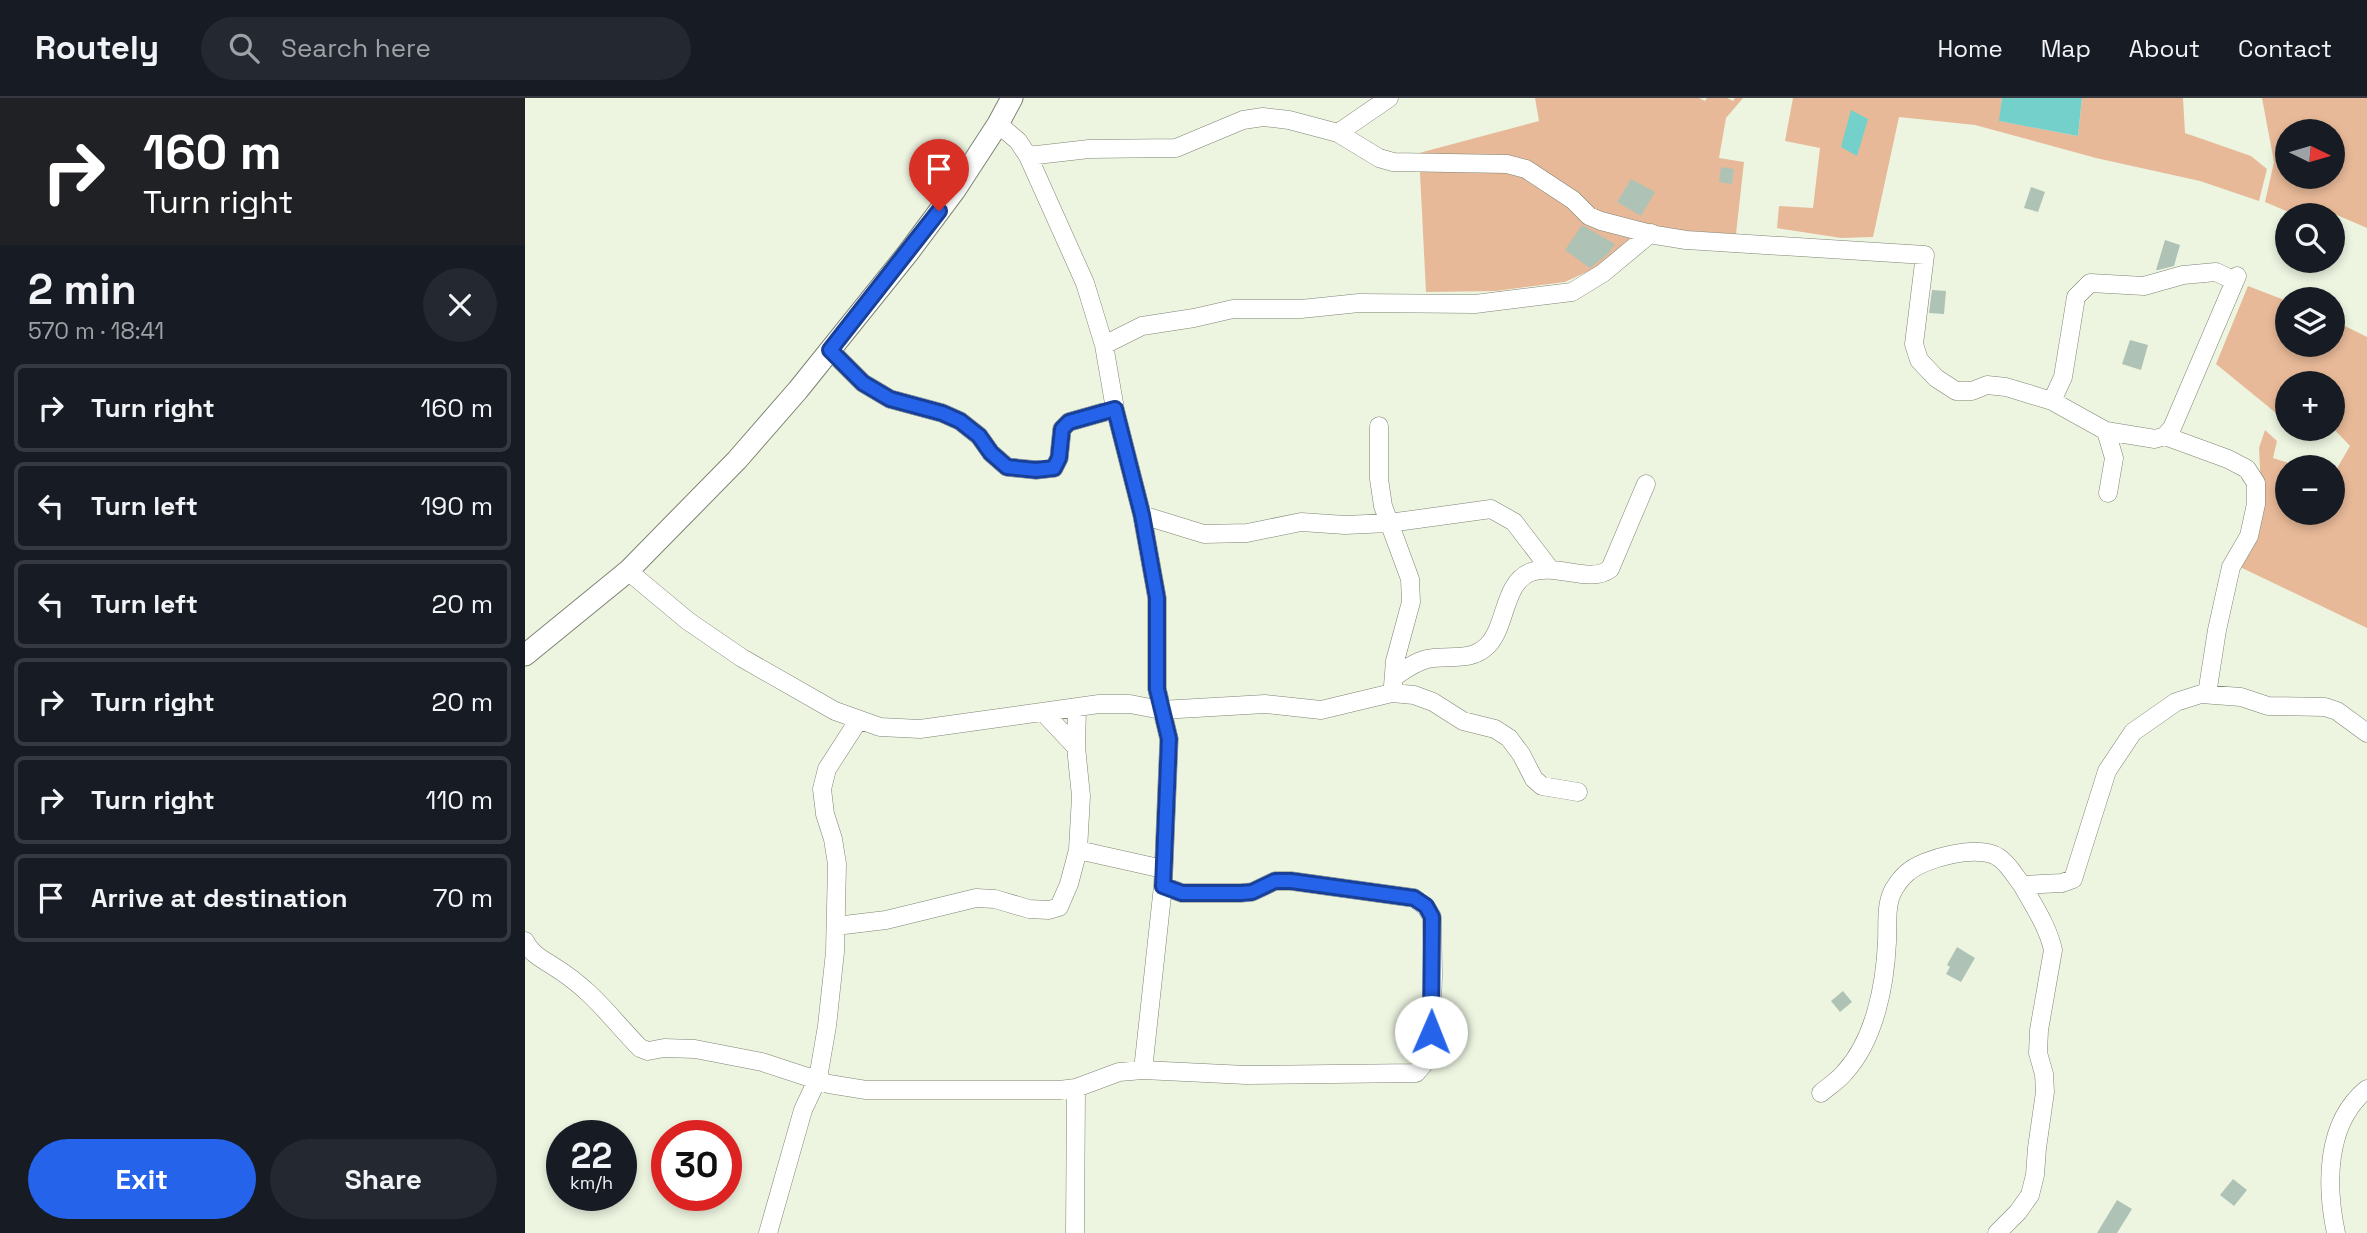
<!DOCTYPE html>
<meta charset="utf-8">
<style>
body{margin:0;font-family:"Space Grotesk",sans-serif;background:#242831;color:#f1f3f6;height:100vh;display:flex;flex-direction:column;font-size:26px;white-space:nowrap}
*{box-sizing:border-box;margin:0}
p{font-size:23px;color:#9ea1a6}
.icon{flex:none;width:38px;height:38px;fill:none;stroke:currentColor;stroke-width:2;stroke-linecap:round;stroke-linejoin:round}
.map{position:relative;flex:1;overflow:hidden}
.sheet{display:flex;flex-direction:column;background:#171b24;width:525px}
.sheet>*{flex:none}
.hud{background:#202124;color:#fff;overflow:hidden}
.needle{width:46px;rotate:95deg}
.buttons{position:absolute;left:1750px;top:21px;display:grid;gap:14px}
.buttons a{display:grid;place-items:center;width:70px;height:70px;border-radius:50%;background:#171b24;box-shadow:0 4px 10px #0003;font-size:35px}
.speed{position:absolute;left:21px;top:1022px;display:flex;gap:14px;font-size:35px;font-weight:700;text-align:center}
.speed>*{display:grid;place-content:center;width:91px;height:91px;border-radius:50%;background:#171b24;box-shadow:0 4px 10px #0003;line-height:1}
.speed small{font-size:18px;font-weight:400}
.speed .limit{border:10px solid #d22;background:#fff;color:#111}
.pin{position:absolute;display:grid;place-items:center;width:60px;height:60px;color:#fff;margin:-72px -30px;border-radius:50% 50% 50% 0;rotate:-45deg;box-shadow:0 0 7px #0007}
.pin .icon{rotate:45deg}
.me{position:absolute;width:77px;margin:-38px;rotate:1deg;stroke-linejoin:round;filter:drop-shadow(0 0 5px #0008)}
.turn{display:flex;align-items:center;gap:24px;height:147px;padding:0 28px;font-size:32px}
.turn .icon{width:91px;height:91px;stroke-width:2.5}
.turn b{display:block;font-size:49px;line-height:60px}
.round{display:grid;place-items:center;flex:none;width:74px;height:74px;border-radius:37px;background:#242831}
.summary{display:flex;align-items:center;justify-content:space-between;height:119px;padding:0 28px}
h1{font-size:42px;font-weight:800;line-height:52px}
.primary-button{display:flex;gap:14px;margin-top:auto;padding:14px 28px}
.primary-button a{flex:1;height:80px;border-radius:42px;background:#2563eb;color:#fff;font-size:28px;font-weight:800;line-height:80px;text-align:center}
.primary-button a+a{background:#242831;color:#f1f3f6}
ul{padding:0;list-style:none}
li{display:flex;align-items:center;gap:21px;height:88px;margin:0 14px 10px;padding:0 14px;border:4px solid #363941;border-radius:10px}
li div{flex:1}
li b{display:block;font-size:26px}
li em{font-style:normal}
header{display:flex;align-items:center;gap:42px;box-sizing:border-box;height:98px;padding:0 35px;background:#171b24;border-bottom:2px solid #363941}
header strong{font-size:33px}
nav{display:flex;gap:38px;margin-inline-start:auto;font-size:24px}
.search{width:490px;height:63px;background:#242831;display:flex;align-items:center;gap:18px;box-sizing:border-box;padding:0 24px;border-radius:38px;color:#9ea1a6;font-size:26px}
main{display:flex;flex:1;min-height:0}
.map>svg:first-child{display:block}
.green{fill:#e7b998;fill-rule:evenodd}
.water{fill:#73d0cb}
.building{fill:#afc2b6}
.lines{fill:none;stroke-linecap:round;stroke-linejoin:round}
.minor-casing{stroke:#7d8472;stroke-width:19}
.tertiary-casing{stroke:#7d8472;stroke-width:23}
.minor{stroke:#fff;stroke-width:18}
.tertiary{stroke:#fff;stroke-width:21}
.route-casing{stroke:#184099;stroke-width:18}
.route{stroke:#2563eb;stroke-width:12}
</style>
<header>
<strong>Routely</strong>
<div class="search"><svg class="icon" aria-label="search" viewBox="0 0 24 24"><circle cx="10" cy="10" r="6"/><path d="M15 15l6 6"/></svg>Search here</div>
<nav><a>Home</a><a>Map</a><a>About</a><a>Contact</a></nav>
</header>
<main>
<section class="sheet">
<div class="hud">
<div class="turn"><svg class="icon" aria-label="right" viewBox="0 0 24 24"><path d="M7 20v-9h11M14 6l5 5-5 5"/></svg><div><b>160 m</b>Turn right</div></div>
</div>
<div class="summary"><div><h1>2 min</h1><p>570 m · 18:41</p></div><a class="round"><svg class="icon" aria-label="close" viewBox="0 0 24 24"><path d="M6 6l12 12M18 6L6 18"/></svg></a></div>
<ul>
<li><svg class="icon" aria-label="right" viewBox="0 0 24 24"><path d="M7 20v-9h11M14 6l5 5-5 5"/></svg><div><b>Turn right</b></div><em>160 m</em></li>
<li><svg class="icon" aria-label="left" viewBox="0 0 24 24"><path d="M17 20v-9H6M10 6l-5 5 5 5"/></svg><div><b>Turn left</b></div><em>190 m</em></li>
<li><svg class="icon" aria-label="left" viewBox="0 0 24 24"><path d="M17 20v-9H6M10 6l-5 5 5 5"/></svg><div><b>Turn left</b></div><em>20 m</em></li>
<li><svg class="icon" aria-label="right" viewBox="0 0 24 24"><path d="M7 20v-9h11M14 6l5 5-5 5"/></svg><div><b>Turn right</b></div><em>20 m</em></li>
<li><svg class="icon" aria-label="right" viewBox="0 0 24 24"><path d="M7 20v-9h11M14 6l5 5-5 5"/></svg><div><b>Turn right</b></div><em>110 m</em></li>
<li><svg class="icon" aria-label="arrive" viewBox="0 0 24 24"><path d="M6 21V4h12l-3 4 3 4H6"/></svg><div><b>Arrive at destination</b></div><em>70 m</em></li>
</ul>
<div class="primary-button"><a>Exit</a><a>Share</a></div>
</section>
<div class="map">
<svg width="1842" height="1135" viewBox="0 0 1842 1135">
<rect width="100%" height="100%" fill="#edf5e1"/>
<path class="green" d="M1010 0H1174L1180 3 1182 0H1202L1208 3 1210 0H1218L1201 20 1194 60 1219 64 1211 136 1133 131 1081 165 1040 184 971 193 901 194 894 55 1014 23Z
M1268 0H1477L1475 23 1553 38 1557 0H1658L1660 35 1726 58 1742 71 1734 103 1675 83 1571 60 1450 27 1374 19 1348 139 1316 140 1252 130 1254 108 1288 110 1295 50 1260 43Z
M1737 0H1842V130L1805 114 1804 117H1771L1740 104 1749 64ZM1762 33H1808V79H1762Z
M1723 188 1762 203V247H1808V222L1842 239V530L1715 469 1737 409 1734 350 1740 332 1752 343 1748 360 1776 369H1762V415H1808V377L1825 348 1808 330V285H1762V324L1691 266Z"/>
<path class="water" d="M1477 0H1557L1553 38 1474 23Z
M1326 12 1343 21 1332 58 1316 49Z"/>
<path class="building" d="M1196 69 1209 71 1207 86 1194 84Z
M1106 81 1130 94 1116 118 1092 104Z
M1506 89 1520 94 1513 114 1499 110Z
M1057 127 1090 146 1083 156 1065 170 1040 152Z
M1640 142 1655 147 1649 168 1633 172H1631Z
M1407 192 1421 193 1419 216 1404 215Z
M1605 242 1623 247 1616 272 1597 266Z
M1432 849 1450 860 1436 884 1421 876 1425 869 1422 867Z
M1318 893 1327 904 1315 914 1306 903Z
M1708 1081 1722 1092 1709 1108 1695 1097Z
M1592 1102 1607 1111 1592 1135H1572Z"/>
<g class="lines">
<g class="minor-casing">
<path id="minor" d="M813 35 864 0
M503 58 564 51 651 50 718 22 738 19 764 22 813 35 854 60 868 64 982 66 1001 71 1048 102 1064 118 1076 123 1130 137 1161 142 1400 157 1389 246 1394 262 1411 280 1431 293H1447L1462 287 1481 289 1527 303 1581 333 1630 341 1640 338 1647 330 1712 178
M579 247 617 228 669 220 708 211H776L834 205 950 206 1047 194 1078 175 1126 135
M305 252 338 285 365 301 417 315 435 323 454 338 466 355 482 369 511 372 529 370 534 360 537 331 544 324 590 311 579 247 560 185 503 58 493 43 473 26
M1527 303 1538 279 1551 199 1565 185 1619 188 1658 177 1691 174 1710 183
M590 311 617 417 632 500V591L644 641 638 788 618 972
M854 328V381L858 408 885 481 886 504 870 563 868 588
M1581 333 1589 360 1583 395
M1640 338 1703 361 1722 371 1731 385V406L1724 438 1706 469 1692 532 1682 596
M617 417 679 436 722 435 776 424 820 427 864 425 966 411 989 424 1025 471
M103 473 163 523 217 560 310 613 355 629 395 631 574 606H605L636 612 740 606 796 612 867 595 889 597 908 604 938 623 970 631 984 640 996 656 1009 681 1017 688 1053 694
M869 579C879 572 890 564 902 561 923 556 946 565 963 547 982 527 978 485 1006 474 1031 465 1065 486 1085 471L1121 386
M519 615 551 649
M553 752 638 771
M311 828 361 822 451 800 470 801 504 811 524 812 534 809 544 786 553 752 556 698 551 649 552 609
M0 843C5 855 17 861 28 868 67 892 84 918 115 950L123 953 139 950 170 951 237 964 304 986 341 992H534L551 990 594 974 618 972 721 977 891 975 898 967 903 953 906 934 908 878 907 819 901 809 889 800 766 783H750L727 794 716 795H657L638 788
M1296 995C1304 988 1314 982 1320 974 1350 941 1360 887 1362 844 1363 827 1360 806 1369 791 1372 786 1377 779 1382 775 1398 760 1454 746 1473 759 1483 765 1490 778 1497 787
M243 1135 278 1012 293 980 302 928 310 854 312 766 308 741 300 716 297 691 302 671 333 623
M550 1135 551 990
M1472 1135 1493 1114 1505 1097 1510 1077 1512 1050 1520 994 1519 976 1513 955 1514 932 1528 852C1523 829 1509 808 1497 787L1537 785 1548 781 1582 673 1608 634 1651 604 1676 596 1716 599 1743 608 1800 609 1812 613 1842 635
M1811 1135C1801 1088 1800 1025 1842 991"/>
</g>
<g class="tertiary-casing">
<path id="tertiary" d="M0 557 103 473 212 362 273 292 383 155 430 92 473 26 487 0"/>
</g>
<use href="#minor" class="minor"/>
<use href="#tertiary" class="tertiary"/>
</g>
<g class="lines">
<g class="route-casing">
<path id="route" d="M414 113 305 252 338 285 365 301 417 315 435 323 454 338 466 355 482 369 511 372 529 370 534 360 537 331 544 324 590 311 617 417 632 500V591L644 641 638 788 657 795H716L727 794 750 783H766L889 800 901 808 907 819 906 934"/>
</g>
<use href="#route" class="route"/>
</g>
</svg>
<div class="buttons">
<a><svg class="needle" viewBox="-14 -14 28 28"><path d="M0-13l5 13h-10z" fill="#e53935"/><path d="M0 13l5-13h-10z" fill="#9ea1a6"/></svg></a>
<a><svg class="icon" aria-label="search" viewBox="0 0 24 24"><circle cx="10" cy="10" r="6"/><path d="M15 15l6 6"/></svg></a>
<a><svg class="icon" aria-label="layers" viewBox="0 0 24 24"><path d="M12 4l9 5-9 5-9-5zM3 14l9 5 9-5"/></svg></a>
<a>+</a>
<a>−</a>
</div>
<div class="speed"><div>22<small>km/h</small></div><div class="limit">30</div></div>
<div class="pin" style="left:414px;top:113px;background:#d93025"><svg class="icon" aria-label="arrive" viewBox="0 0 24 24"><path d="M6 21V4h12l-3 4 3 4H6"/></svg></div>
<svg class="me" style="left:906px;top:934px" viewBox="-20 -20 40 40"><circle r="19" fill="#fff"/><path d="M0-13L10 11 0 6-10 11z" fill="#2563eb"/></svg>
</div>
</main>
